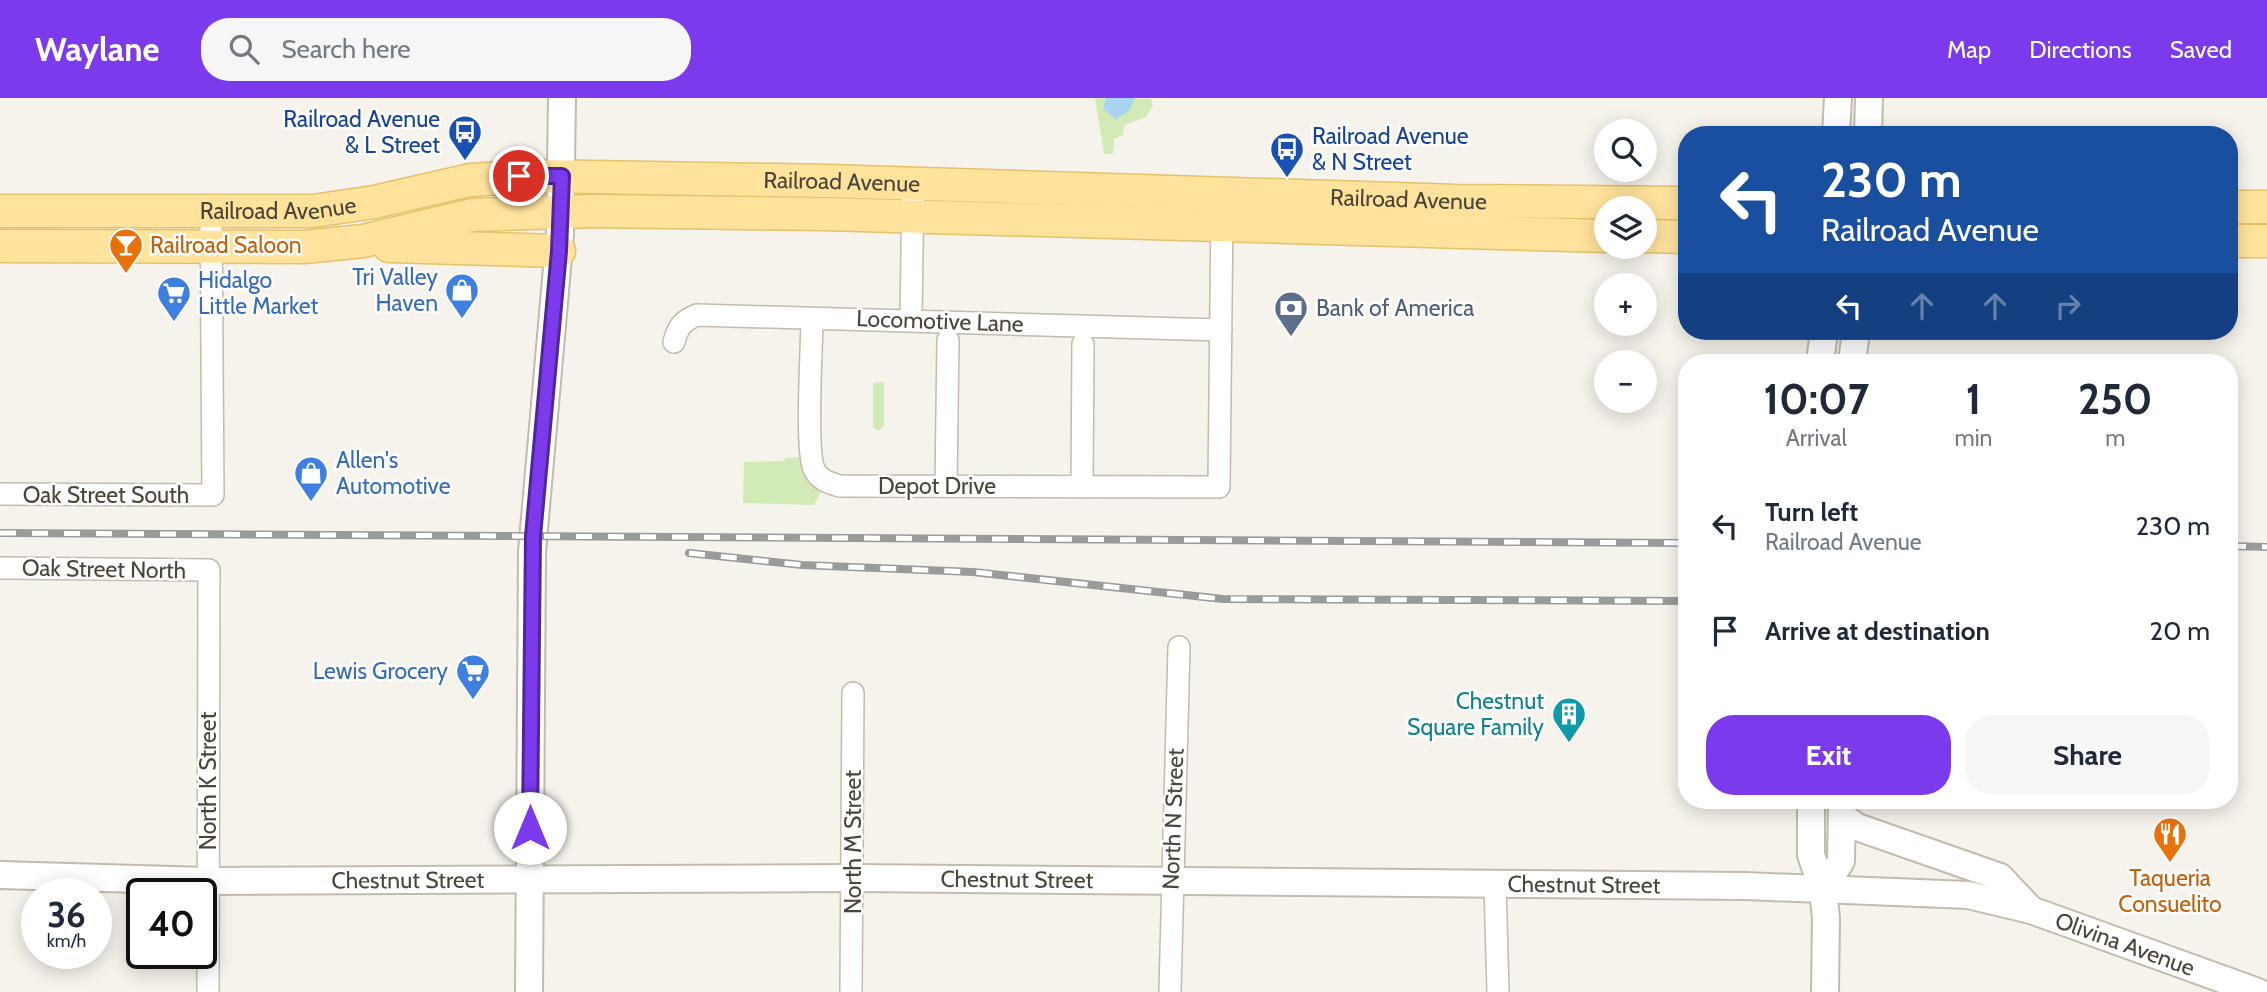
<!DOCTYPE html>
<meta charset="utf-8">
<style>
body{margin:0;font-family:Cabin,sans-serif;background:#f6f6f7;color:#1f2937;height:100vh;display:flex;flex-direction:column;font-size:26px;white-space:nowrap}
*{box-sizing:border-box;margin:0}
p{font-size:23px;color:#747a83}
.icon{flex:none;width:38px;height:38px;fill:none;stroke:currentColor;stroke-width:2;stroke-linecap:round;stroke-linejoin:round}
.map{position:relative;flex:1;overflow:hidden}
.drawer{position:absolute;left:1678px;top:256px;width:560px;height:455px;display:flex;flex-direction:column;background:#fff;border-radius:28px;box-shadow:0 4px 18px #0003}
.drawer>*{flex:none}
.guide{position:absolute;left:1678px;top:28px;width:560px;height:214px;border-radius:28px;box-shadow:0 4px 18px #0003;background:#1a4fa0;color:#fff;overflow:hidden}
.buttons{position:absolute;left:1594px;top:21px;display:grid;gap:14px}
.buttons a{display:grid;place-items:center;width:63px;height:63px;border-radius:50%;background:#fff;box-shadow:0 4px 18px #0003;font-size:35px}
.speed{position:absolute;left:21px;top:780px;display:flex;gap:14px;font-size:35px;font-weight:700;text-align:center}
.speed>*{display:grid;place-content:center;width:91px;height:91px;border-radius:50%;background:#fff;box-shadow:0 4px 18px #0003;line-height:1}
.speed small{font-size:18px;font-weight:400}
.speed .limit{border:4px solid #111;border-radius:10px;background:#fff;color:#111}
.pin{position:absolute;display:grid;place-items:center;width:60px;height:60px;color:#fff;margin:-30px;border:4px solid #fff;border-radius:50%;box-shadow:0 2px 7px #0007}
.me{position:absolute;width:77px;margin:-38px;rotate:0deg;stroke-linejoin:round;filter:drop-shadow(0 0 5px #0008)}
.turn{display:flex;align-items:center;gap:24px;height:147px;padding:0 28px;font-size:32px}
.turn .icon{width:91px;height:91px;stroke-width:2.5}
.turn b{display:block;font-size:49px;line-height:60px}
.lanes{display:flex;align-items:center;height:66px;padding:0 28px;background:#0003;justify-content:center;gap:35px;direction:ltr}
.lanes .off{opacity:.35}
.eta{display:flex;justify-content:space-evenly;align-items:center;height:119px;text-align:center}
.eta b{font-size:42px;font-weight:700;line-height:49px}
.primary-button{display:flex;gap:14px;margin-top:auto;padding:14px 28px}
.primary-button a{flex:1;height:80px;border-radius:28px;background:#7c3aed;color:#fff;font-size:28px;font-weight:700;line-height:80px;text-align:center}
.primary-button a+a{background:#f6f6f7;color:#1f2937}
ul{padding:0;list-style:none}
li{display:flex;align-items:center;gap:21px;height:105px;padding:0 28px}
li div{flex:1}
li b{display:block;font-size:26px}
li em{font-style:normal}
header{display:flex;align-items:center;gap:42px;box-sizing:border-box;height:98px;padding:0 35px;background:#7c3aed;color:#fff}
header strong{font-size:33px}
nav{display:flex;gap:38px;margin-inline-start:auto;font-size:24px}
.search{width:490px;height:63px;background:#f6f6f7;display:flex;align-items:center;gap:18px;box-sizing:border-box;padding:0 24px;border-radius:28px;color:#747a83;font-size:26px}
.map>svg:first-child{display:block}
.green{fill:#d2eab5}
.water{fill:#a9d4f2}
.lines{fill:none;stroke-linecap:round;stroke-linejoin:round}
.minor-casing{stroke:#c2bbae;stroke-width:24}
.tertiary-casing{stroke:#c2bbae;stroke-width:30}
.primary-casing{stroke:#e6c16a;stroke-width:35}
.minor{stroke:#fff;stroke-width:21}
.tertiary{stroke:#fff;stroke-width:26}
.primary{stroke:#ffe39c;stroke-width:32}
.rail-casing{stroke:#9a9a9a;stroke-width:8}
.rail{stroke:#fff;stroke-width:5;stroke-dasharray:16;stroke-linecap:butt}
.route-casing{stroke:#51269a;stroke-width:18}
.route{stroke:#7c3aed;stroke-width:12}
.labels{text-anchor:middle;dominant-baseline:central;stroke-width:5;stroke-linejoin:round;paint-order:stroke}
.transit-label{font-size:23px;fill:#164399;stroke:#fff;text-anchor:end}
.street-label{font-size:23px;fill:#4b4439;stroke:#fff}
.food-label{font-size:23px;fill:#c56008;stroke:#fff;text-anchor:start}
.shop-label{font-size:23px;fill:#366cbe;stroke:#fff;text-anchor:end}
.service-label{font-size:23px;fill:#4e5e75;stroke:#fff;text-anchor:start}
.culture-label{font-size:23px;fill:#0d838f;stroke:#fff;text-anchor:end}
</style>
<header>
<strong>Waylane</strong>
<div class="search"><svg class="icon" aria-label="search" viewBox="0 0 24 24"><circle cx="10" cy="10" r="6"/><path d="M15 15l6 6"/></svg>Search here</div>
<nav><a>Map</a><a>Directions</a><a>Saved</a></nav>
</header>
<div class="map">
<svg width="2267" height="894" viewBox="0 0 2267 894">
<rect width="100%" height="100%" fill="#f6f3ec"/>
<path class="green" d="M1095 0 1151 1 1153 8 1146 19 1124 27 1123 37 1114 41 1113 56H1104Z
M884 284V327L879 333 873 329V285Z
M800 359 803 370 821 393 814 407 743 405 744 364 784 363 785 360Z"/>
<path class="water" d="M1106 0H1135L1129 13 1116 21 1103 11Z"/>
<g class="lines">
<g class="minor-casing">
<path id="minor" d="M812 220C812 248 805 351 814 371 819 382 829 385 840 388L1219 389 1222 114
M911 221 913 85
M674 244C678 229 682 223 697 217L1221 232
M946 388 948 242
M1082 389 1083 246
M0 396 213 397 211 114
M0 470 209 472 208 894
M1495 786 1498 894
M851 894 853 595
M1170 894 1179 549"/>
</g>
<g class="tertiary-casing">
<g id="tertiary">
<path d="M1836 37 1838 0"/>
<path d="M1868 37 1869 0"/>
<path d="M1820 264 1824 233"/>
<path d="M1852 264 1856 233"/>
<path d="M1811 702V757L1823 792 1826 820 1825 894"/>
<path d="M1842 718 1857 729 2000 779 2031 812"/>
<path id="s1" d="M0 777 207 783 853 780 1745 788 1968 797 2031 812 2258 894"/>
<path d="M1823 792 1841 763 1842 704"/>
<path d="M529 894 532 454 560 136 562 0"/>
</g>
</g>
<g class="primary-casing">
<g id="primary">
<path d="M2230 109H2267"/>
<path id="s2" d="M0 113H313L374 104 470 82 535 78 828 83 1456 103 1687 105"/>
<path d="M1645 138 1687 139"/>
<path d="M2230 143H2267"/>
<path d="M0 148 304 149 363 143 472 117 593 113 826 116 1606 138"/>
<path d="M389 148 559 153"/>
</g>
</g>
<use href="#minor" class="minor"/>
<use href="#tertiary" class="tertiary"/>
<use href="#primary" class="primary"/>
<g class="rail-casing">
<path id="rail" d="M0 435 1687 445
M2230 448 2267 449
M689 455 802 467 973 474 1223 501 1687 503"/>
</g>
<use href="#rail" class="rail"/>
</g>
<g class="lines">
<g class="route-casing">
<path id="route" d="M519 78H562L559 153 533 438 530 730"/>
</g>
<use href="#route" class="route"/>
</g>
<defs>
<g id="bus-pin" transform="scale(1.75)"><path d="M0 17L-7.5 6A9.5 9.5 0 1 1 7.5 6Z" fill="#1a4fb4" stroke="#fff"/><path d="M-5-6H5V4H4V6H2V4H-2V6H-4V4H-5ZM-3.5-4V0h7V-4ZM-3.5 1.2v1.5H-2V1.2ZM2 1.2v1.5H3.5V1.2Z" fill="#fff"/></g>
<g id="bar-pin" transform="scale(1.75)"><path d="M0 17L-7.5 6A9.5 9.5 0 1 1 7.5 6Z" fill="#e8710a" stroke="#fff"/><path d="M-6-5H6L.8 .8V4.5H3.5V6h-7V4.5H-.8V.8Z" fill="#fff"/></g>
<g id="shop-pin" transform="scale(1.75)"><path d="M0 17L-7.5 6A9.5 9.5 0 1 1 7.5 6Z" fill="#3f7fe0" stroke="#fff"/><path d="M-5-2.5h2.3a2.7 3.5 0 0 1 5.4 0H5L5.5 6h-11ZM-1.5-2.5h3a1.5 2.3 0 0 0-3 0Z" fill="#fff"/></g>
<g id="supermarket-pin" transform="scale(1.75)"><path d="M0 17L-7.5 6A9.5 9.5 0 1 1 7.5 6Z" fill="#3f7fe0" stroke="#fff"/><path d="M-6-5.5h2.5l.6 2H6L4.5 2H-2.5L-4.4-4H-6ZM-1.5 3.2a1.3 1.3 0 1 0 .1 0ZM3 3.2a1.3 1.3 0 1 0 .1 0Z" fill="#fff"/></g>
<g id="bank-pin" transform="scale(1.75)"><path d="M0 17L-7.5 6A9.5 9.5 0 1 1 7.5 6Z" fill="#5c6f8a" stroke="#fff"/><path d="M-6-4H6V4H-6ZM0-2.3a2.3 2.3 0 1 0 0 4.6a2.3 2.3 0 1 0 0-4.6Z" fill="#fff"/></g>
<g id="building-pin" transform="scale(1.75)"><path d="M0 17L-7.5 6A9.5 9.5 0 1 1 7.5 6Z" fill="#0f9aa8" stroke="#fff"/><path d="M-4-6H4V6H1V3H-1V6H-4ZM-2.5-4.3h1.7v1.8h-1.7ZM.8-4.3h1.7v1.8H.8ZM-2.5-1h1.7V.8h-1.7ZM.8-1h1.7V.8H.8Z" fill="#fff"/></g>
<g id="restaurant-pin" transform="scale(1.75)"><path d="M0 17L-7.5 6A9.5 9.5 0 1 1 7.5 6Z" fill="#e8710a" stroke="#fff"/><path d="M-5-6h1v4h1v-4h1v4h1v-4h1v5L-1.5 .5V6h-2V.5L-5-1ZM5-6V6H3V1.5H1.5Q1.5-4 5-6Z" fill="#fff"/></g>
</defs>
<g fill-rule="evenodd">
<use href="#bus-pin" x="465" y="34"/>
<use href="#bus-pin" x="1287" y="51"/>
<use href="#bar-pin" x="126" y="147"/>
<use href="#shop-pin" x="462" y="192"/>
<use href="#supermarket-pin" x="174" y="195"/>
<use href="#bank-pin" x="1291" y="210"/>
<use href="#shop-pin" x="311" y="375"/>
<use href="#supermarket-pin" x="473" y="573"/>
<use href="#building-pin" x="1569" y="616"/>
<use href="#restaurant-pin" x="2170" y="736"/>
</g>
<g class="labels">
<g class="transit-label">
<text x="440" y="21">Railroad Avenue<tspan x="440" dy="26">&amp; L Street</tspan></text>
<text x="1312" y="38" text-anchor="start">Railroad Avenue<tspan x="1312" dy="26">&amp; N Street</tspan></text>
</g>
<g class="street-label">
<text stroke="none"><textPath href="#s2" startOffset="845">Railroad Avenue</textPath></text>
<text stroke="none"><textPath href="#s2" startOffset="1412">Railroad Avenue</textPath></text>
<text stroke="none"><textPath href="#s2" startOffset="278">Railroad Avenue</textPath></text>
<text transform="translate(940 223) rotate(2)">Locomotive Lane</text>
<text x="937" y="388">Depot Drive</text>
<text x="106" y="397">Oak Street South</text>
<text transform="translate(104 471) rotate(1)">Oak Street North</text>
<text transform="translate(208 683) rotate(-90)">North K Street</text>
<text transform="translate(1173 721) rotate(-88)">North N Street</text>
<text transform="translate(853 744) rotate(-90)">North M Street</text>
<text stroke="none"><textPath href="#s1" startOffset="408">Chestnut Street</textPath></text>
<text stroke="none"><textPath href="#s1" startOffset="1017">Chestnut Street</textPath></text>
<text stroke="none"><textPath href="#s1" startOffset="1584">Chestnut Street</textPath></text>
<text stroke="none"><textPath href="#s1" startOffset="2133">Olivina Avenue</textPath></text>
</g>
<g class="food-label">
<text x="150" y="147">Railroad Saloon</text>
<text x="2170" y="780" text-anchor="middle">Taqueria<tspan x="2170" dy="26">Consuelito</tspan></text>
</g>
<g class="shop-label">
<text x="438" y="179">Tri Valley<tspan x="438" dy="26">Haven</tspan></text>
<text x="198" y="182" text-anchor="start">Hidalgo<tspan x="198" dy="26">Little Market</tspan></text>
<text x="336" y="362" text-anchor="start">Allen's<tspan x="336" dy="26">Automotive</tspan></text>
<text x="448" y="573">Lewis Grocery</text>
</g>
<g class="service-label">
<text x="1316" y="210">Bank of America</text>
</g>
<g class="culture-label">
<text x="1544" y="603">Chestnut<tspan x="1544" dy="26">Square Family</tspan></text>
</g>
</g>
</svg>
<div class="buttons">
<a><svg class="icon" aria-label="search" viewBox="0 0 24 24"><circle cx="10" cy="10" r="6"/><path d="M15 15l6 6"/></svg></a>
<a><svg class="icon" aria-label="layers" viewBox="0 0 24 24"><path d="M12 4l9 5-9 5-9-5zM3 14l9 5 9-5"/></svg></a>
<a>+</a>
<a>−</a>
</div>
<div class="speed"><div>36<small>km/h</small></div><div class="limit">40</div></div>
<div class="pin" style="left:519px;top:78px;background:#d93025"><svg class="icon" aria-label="arrive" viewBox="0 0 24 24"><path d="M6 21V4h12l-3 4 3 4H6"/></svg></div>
<svg class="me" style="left:530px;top:730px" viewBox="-20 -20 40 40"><circle r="19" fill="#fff"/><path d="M0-13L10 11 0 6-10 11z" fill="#7c3aed"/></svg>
<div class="guide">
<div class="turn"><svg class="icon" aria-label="left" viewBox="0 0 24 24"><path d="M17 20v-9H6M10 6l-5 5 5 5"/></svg><div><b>230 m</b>Railroad Avenue</div></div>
<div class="lanes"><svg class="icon" aria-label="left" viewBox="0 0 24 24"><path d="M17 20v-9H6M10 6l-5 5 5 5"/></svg><svg class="icon off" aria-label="ahead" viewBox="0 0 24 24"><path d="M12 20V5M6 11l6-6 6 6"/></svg><svg class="icon off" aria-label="ahead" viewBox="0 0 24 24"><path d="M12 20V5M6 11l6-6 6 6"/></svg><svg class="icon off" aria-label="right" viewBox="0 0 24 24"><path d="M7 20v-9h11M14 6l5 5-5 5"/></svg></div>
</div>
<section class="drawer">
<div class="eta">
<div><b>10:07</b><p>Arrival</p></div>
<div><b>1</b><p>min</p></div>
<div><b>250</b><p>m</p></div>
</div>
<ul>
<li><svg class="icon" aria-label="left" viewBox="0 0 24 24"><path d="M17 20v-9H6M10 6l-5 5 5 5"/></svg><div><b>Turn left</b><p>Railroad Avenue</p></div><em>230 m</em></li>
<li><svg class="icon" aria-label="arrive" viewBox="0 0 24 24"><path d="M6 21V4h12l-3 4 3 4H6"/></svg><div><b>Arrive at destination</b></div><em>20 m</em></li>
</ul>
<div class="primary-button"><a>Exit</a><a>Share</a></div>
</section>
</div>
